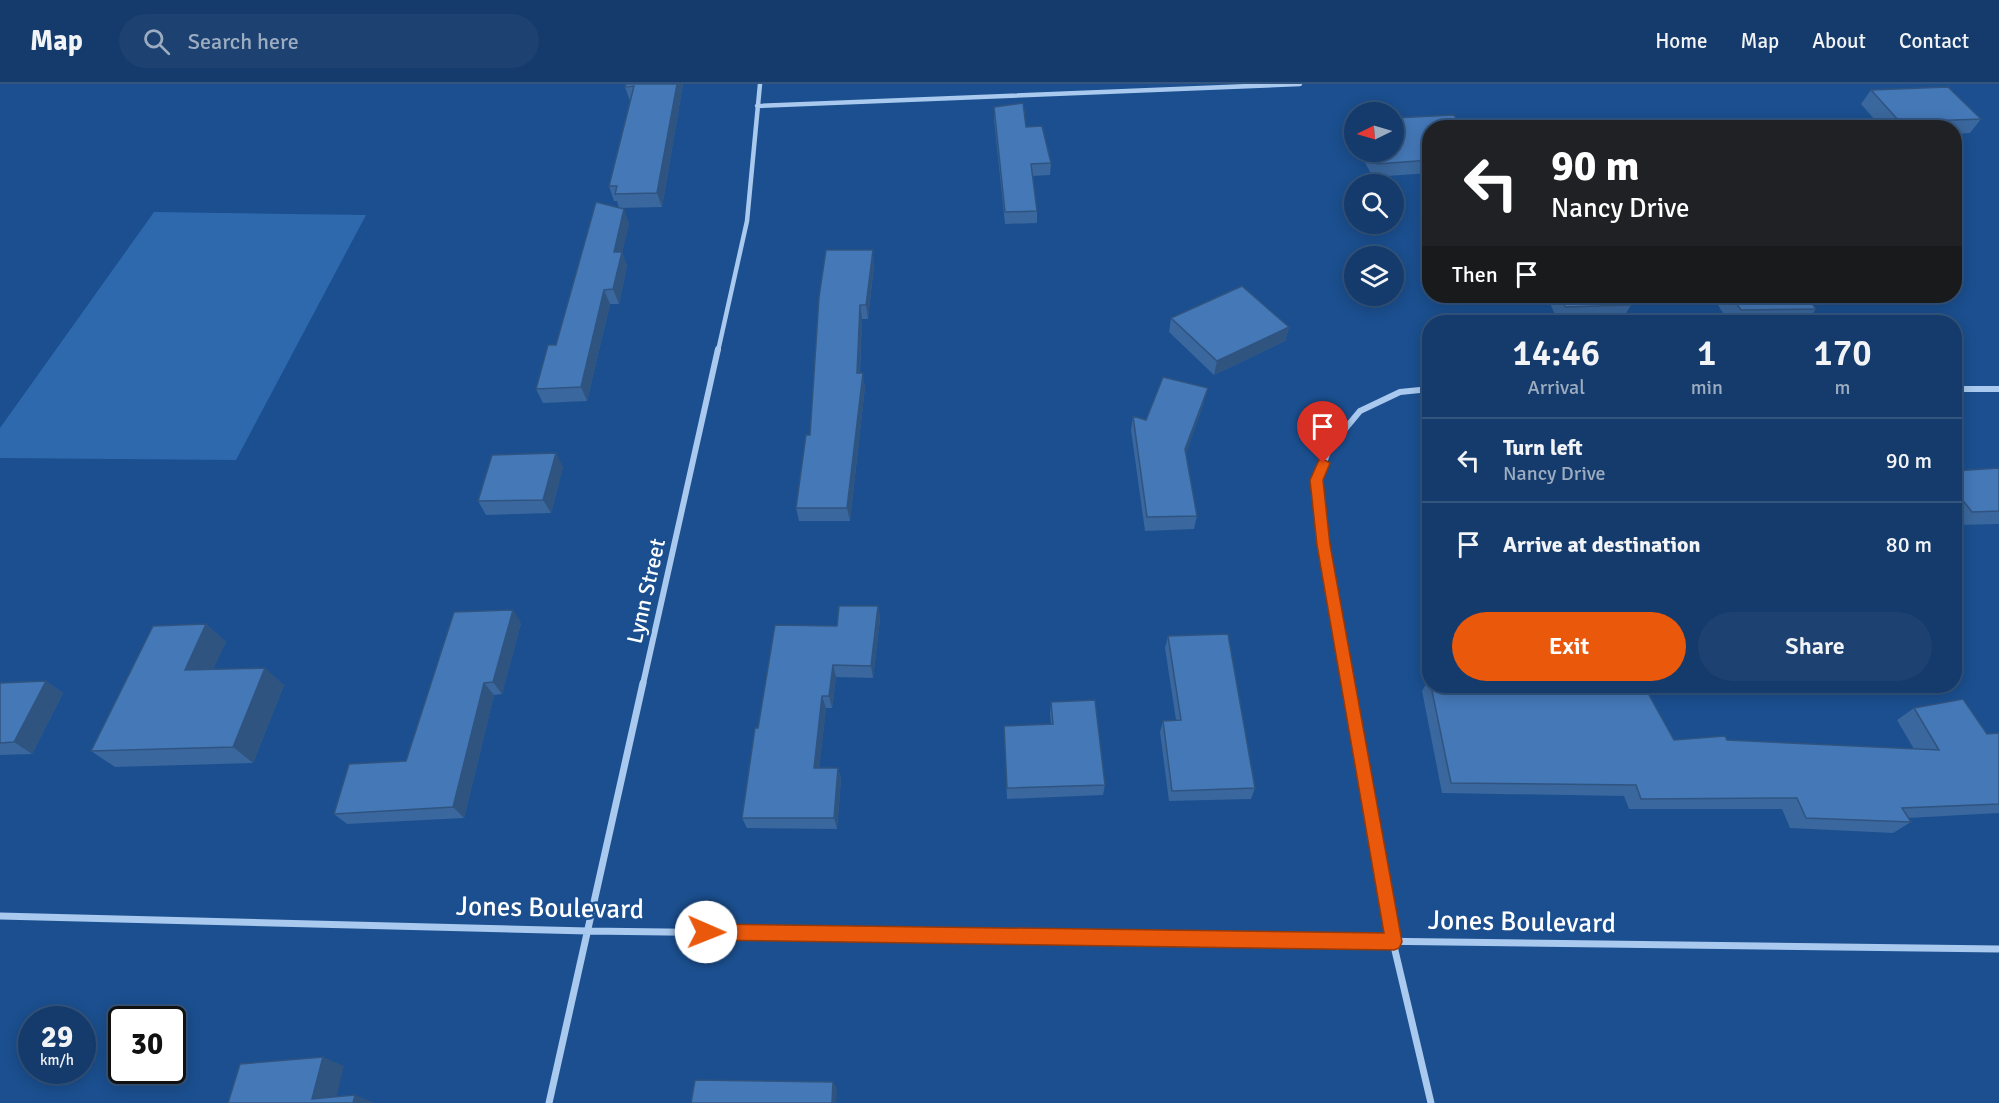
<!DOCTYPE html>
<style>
body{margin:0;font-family:Signika,sans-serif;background:#1d4271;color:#f1f3f6;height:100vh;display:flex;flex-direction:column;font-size:22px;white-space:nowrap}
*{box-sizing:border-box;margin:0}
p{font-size:20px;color:#9dadc1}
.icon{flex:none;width:33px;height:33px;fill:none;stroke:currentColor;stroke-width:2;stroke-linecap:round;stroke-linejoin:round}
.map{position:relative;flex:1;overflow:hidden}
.drawer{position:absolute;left:1422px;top:231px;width:540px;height:378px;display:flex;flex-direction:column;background:#143b6b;border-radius:24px;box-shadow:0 3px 15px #0003,0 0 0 2px #33557e}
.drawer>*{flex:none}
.top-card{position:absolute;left:1422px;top:36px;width:540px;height:183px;border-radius:24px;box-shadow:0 3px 15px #0003,0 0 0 2px #33557e;background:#202124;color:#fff;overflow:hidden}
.needle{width:39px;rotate:265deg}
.fabs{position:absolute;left:1344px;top:18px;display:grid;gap:12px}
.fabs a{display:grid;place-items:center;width:60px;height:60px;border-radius:50%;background:#143b6b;box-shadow:0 3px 15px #0003,0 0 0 2px #33557e;font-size:30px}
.speed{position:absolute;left:18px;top:922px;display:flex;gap:12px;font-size:30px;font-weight:700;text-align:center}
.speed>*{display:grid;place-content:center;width:78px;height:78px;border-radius:50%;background:#143b6b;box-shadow:0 3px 15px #0003,0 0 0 2px #33557e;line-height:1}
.speed small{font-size:15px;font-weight:400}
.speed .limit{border:3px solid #111;border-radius:9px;background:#fff;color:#111}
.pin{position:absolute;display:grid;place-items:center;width:51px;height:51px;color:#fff;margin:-62px -26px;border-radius:50% 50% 50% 0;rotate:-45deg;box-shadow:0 0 6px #0007}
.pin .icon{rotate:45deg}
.me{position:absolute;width:66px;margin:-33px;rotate:91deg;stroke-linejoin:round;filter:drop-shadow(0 0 4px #0008)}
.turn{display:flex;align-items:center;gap:21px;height:126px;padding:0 30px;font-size:27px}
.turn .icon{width:78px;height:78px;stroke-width:2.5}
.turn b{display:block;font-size:42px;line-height:51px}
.then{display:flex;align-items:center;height:57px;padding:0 30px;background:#0003;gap:12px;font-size:22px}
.eta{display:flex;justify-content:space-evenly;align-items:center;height:102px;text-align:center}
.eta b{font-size:36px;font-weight:600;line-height:42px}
.action{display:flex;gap:12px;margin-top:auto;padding:12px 30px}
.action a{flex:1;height:69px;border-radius:36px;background:#ea580c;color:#fff;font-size:24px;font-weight:600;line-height:69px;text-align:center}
.action a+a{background:#1d4271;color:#f1f3f6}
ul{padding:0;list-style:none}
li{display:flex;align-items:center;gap:18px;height:84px;padding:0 30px;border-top:2px solid #33557e}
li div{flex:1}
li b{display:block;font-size:22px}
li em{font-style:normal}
header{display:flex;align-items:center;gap:36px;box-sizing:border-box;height:84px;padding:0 30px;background:#143b6b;border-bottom:2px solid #33557e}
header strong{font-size:28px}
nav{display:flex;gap:33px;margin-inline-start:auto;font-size:21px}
.search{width:420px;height:54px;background:#1d4271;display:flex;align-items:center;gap:15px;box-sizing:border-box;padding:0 21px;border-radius:33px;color:#9dadc1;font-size:22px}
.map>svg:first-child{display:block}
.green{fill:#2e69ad}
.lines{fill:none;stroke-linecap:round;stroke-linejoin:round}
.minor-far2{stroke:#a9c9ee;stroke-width:4.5}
.minor-far1{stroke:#a9c9ee;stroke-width:6}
.minor{stroke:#a9c9ee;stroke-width:7}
.wall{fill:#3a679d}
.shaded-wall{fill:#305480}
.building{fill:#4478b7;stroke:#305480;stroke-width:1.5}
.route{fill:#ea580c;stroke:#983908;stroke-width:1.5}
.labels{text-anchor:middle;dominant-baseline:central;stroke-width:5;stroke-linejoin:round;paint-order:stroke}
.street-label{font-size:22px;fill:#fff;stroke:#1b4f8f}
.near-street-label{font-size:27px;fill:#fff;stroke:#1b4f8f}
</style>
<header>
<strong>Map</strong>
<div class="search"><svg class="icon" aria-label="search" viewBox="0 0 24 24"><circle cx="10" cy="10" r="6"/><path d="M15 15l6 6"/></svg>Search here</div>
<nav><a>Home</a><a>Map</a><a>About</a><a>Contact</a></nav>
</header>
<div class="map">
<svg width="1999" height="1019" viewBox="0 0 1999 1019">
<rect width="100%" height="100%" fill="#1b4f8f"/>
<path class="green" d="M154 128 366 131 236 376 0 374V344Z"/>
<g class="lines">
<path class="minor-far2" d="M757 22 1300 0
M718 267 747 137 760 0"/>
<path class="minor-far1" d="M1954 305H1999
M643 600 718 265
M1348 600 1324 461 1317 396 1330 363 1360 327 1400 308 1430 305"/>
<path class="minor" d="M1348 599 1393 858 1431 1019
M0 832 588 847 1999 865
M549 1019 643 599"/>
</g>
<path class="wall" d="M626 0H683L662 123 621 124 629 140 622 168 627 182 619 220H610L587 317 543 319 536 305 619 124 617 117H614L609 102 630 17 625 3Z
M1871 6 1981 35 1970 49 1954 50V44H1882L1861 20Z
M994 23 1026 43 1051 79 1050 91 1033 92 1037 127V139L1005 140 994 35Z
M1354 37V58L1350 50Z
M1430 44V89L1373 93 1359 68H1394Z
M874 181 868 235H862L860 289 865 303 850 437H799L796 424 810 351Z
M1547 212H1626L1631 221 1622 236 1558 238Z
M1712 212H1807L1816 225 1806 238H1729Z
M1171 234 1289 243 1285 257 1214 291 1169 248Z
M1204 318 1186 369 1197 432 1194 445 1145 447 1131 346 1133 332 1146 336Z
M563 383 551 429 486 431 478 417Z
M1999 384V440L1957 441 1954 439V387Z
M878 522 880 535 873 594 836 593 832 624H826L819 684H838L841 695 837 745 747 744 742 734 758 644 837 542Z
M521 539 502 610 494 611 464 734 347 740 334 730 406 677Z
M206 540 226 558 213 585 284 601 253 679 115 683 91 667Z
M1168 552 1255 704 1251 715 1169 717 1160 648 1163 637 1176 636 1165 564Z
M1429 595 1430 602H1546L1549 609 1674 656H1727L1914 665 1897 636 1914 624 1987 650 1999 649V729L1908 734 1911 738 1893 749 1790 744 1782 725H1629L1624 712 1442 709 1422 607Z
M46 597 63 609 32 670 0 671V599Z
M1051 618 1105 701 1103 711 1007 715 1004 642 1051 640 1050 630Z"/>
<path class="shaded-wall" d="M677 0H683L662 123 657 109Z
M624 125 629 140 619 183 614 168Z
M873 166 874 181 868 235 866 221Z
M622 168 627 182 619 220 613 205Z
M604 206 610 220 587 317 581 303Z
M860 221 862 235 859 303 857 289Z
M1289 243 1285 257 1214 291 1217 277Z
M863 289 865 303 850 437 847 424Z
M1208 304 1204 318 1183 379 1185 365Z
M556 369 563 383 551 429 543 416Z
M878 522 880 535 873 594 871 582Z
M513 526 521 539 502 610 493 598Z
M206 540 226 558 205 603 185 586Z
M833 581 836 593 832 624 829 612Z
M265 584 284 601 253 679 233 663Z
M46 597 63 609 32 670 14 658Z
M484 599 494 611 464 734 453 723Z
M822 612 826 624 818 695 814 684Z
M838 684 841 695 837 745 834 734Z
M323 973 344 982 335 1019 312 1015Z
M833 998 837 1004 836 1019H832Z
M355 1011 375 1019H353Z"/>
<path class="building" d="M626 0H677L657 109 615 110 617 102H609L634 2 625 3Z
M1948 3 1981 35 1900 38 1871 6Z
M1023 19 1026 43 1042 42 1051 79 1031 80 1037 127 1005 128 994 23Z
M1454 31 1462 44H1430V76L1377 80 1371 68H1394V34Z
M596 118 624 125 614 168H622L613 205 604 206 581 303 536 305 548 261H556Z
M826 166H873L866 221H860L857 289H863L847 424H796L806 351H810L819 213Z
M1242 202 1289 243 1217 277 1171 234Z
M1561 212H1626L1631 221 1565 223Z
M1731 212H1807L1816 225 1741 226Z
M1163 293 1208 304 1185 365 1197 432 1147 433 1133 332 1146 336Z
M556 369 543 416 478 417 492 371Z
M1999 384V427L1972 428 1954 405V387Z
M839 522H878L871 582 833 581 829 612H822L814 684H838L834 734H742L755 644H758L775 541 837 542Z
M513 526 493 598 484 599 453 723 334 730 349 680 406 677 454 528Z
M206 540 185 586 265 584 233 663 91 667 153 542Z
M1228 550 1255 704 1172 707 1163 637 1181 636 1168 552Z
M46 597 14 658 0 659V599Z
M1431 602H1546L1549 609 1644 602 1674 656 1725 652 1727 656 1939 666 1914 624 1963 615 1987 650 1999 649V720L1902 724 1911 738 1806 734 1797 714 1641 715 1636 701 1451 699Z
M1095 616 1105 701 1007 704 1004 642 1053 640 1051 618Z
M323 973 312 1015 355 1011 353 1019H228L240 980Z
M695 996 833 998 832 1019H691Z"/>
<path class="route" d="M1323 375 1330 379 1323 396 1330 461 1402 858 1399 864 1394 866 706 856 700 854 698 848 700 842 706 840 1384 849 1317 461 1310 396 1319 376Z"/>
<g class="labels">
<g class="street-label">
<text transform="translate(646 507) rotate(-77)">Lynn Street</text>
</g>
<g class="near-street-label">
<text transform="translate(550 824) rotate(1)">Jones Boulevard</text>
<text transform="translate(1522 838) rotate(1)">Jones Boulevard</text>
</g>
</g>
</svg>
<div class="fabs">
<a><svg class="needle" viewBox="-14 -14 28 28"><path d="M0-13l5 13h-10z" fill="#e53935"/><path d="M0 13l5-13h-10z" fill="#9dadc1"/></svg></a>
<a><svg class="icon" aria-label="search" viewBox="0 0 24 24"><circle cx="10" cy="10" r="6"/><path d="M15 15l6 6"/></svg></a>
<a><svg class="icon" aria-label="layers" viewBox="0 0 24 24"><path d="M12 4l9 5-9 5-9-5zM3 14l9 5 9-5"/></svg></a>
</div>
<div class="speed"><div>29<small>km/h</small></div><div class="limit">30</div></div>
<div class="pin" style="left:1323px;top:379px;background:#d93025"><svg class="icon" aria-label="arrive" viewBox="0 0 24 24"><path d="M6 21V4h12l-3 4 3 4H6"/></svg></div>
<svg class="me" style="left:706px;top:848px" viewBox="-20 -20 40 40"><circle r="19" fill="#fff"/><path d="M0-13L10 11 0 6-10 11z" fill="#ea580c"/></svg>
<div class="top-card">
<div class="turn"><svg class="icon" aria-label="left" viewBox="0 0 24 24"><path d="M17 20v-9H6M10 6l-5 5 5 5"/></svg><div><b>90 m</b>Nancy Drive</div></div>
<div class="then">Then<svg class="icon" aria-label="arrive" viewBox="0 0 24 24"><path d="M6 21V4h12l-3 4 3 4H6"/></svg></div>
</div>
<section class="drawer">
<div class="eta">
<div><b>14:46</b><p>Arrival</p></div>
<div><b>1</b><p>min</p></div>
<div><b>170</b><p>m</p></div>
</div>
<ul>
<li><svg class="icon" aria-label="left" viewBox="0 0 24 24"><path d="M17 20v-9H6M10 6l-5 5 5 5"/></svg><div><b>Turn left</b><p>Nancy Drive</p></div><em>90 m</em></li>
<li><svg class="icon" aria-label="arrive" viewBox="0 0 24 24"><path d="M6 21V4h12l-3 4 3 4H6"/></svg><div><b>Arrive at destination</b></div><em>80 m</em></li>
</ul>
<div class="action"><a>Exit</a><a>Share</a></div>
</section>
</div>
